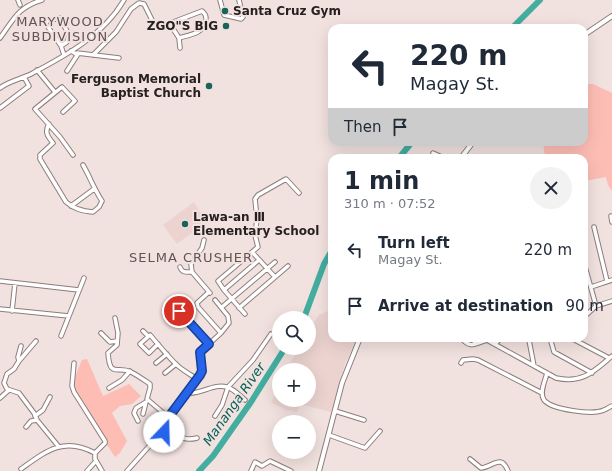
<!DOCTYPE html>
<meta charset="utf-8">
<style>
body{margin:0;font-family:"DejaVu Sans",sans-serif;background:#f2f2f3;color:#1f2937;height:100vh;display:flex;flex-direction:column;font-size:15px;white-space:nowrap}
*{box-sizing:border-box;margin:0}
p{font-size:13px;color:#747a83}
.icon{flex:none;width:22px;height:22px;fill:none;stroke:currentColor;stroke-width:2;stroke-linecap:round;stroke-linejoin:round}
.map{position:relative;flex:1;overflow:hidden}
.side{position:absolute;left:328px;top:154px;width:260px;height:188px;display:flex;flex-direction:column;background:#fff;border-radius:12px;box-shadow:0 4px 16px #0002}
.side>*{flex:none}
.hud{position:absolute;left:328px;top:24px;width:260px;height:122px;border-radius:12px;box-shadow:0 4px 16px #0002;background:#fff;color:#1f2937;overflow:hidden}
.tools{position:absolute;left:272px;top:311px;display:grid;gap:8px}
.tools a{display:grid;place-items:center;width:44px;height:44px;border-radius:50%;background:#fff;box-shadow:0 4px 16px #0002;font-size:20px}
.pin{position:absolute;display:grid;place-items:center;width:34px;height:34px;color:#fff;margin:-17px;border:2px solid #fff;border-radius:50%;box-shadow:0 1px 4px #0007}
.me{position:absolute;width:44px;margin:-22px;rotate:21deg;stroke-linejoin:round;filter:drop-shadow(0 0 3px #0008)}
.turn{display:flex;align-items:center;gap:14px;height:84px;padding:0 16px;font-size:18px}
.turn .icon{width:52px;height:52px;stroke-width:2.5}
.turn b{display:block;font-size:28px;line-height:34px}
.then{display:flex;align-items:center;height:38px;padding:0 16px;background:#0003;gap:8px;font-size:15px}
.round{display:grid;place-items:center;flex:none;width:42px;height:42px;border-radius:21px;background:#f2f2f3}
.head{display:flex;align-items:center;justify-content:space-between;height:68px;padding:0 16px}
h1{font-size:24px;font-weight:600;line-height:30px}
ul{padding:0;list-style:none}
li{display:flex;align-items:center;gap:12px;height:56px;padding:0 16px}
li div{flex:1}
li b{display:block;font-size:15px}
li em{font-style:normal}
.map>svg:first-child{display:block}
.built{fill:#ecd3d0}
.green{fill:#fdbdb4}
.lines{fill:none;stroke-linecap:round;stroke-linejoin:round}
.river{stroke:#43ada0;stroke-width:6}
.minor-casing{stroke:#8c7e7c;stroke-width:5.5}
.major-casing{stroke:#8c7e7c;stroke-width:6}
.minor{stroke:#fff;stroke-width:3.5}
.major{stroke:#fff;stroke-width:4}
.route-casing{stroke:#184099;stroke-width:10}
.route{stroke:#2563eb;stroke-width:7}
.poi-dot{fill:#18635a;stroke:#f1e1df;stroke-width:1.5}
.labels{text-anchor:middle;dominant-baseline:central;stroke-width:4;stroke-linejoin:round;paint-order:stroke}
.poi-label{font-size:12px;font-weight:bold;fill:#262120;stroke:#f1e1df;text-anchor:start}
.neighbourhood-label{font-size:13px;letter-spacing:1px;fill:#615452;stroke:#f1e1df}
.water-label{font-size:13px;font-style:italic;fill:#005f56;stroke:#f1e1df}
</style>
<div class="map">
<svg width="612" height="471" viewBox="0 0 612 471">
<rect width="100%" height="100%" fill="#f1e1df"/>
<path class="built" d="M194 202 206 222 177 244 163 225Z
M332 309V338H357L345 364 331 412 300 404 297 412 286 410 271 402 279 388V400H309V370H288L289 365 297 351 294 348H309V330L319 315Z"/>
<path class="green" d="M584 84H593L612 93V191L608 185 606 177 584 181V158H545L543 142H584Z
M87 359 103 396 129 384 141 396 132 404 120 406 112 413 127 441 120 453 115 457 74 395 71 387 82 360Z"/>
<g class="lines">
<path class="river" d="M512 28 540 0
M399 158 412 142
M304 318 324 264 332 250
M199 471 213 456 251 402 285 348"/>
<g class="minor-casing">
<path id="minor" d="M18 0 20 5
M220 0 224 15 241 19 243 17 239 0
M170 24 179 38 180 48
M0 38C14 19 18 7 42 0
M61 46 67 42 69 35 60 18 47 21 46 24 61 46 64 55
M71 51 76 54 77 53 119 58
M93 55 116 32 131 9 139 3 144 4 153 22 163 26 202 11C205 14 206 15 206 19 206 33 189 35 179 38
M37 70 55 92
M67 71 78 54
M0 88C9 81 21 79 31 74 65 56 104 35 124 0
M0 108 29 86 24 77
M63 112 75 101 62 87 35 109 60 137 73 155
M49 124C44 132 48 137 53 143L40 155V159L66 202C74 209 82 211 93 212L99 207 102 201C94 189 90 177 83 165
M433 153 444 158
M71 206 94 189
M611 216 612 222
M594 227 607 281
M204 240 202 248 191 264 192 272 210 293
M252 252 275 277
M584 263 596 306
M180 267C182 273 186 272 192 272
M0 281 79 290
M591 287 612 280
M224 290 259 260
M209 292 197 303 198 307 221 333
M222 307 275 262
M239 308 288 266
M0 309 69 316
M12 311 15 283
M179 311 209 343
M245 314 224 290 218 281 258 247 255 235 257 219 255 199 258 195 286 179 299 193
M584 317 596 306 612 301
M115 318 118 333 117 345 108 353C110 379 117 365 131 372 137 375 144 380 150 384V388L147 399 168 417
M143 331 148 336
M101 333 110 342 117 341
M61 336 84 278
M461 338C471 349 474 344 487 340L489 338
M470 338 474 341 478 342
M530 338 529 340 534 366
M550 338 554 352 592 373
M571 338 609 358
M487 340 556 378C583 384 594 371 612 356
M36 341 19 361 14 369 7 374 4 383 7 389 19 393 34 413 37 420 59 447
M158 344 149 353 140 344 150 335C159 345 168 357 178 366 184 371 191 375 197 379
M495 344 501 338
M19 361 18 357 21 346
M74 363 72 386 74 392 105 441V443L95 453
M156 363 167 354
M461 363 463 360 473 359 478 360 542 393
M165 373 176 364
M547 373C545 381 539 393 544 400 552 410 593 415 604 410 607 409 609 407 612 406
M109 388 122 380 130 371
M187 393C201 395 213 383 227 387 234 389 240 396 245 400
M0 398 9 390
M335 411 364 420
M143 414 146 402
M35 416 43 410 50 397
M215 416 222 405 228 387 253 360 271 334
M138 421 134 413 136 408 146 402
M168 425C179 435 182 442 197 438
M26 427 31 421 37 420
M329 435 365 448 380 431
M95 453V459L102 471
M470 459 481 468C493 467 501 453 508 471
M21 469C46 451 64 436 95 453
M87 471 96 461
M127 471 152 443 164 432 168 425V417L200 375C203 368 199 360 200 352L221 333 229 323 228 316 215 300
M251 471 255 462 262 466 270 461 291 471"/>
</g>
<g class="major-casing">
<path id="major" d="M584 35 612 16
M461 158 473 142
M319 471 342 383 360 338"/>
</g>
<use href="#minor" class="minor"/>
<use href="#major" class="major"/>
</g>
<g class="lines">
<g class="route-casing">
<path id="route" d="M164 432 168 425V418L200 375 202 371 200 352 209 344 179 311"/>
</g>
<use href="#route" class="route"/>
</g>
<g class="poi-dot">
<circle cx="225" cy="11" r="4"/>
<circle cx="226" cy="26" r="4"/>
<circle cx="209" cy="86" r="4"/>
<circle cx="185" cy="224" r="4"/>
</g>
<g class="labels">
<g class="poi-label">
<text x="233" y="11">Santa Cruz Gym</text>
<text x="218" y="26" text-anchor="end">ZGO"S BIG</text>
<text x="201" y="79" text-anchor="end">Ferguson Memorial<tspan x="201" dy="14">Baptist Church</tspan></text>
<text x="193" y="217">Lawa-an Ⅲ<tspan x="193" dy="14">Elementary School</tspan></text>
</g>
<g class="neighbourhood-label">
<text x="60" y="21">MARYWOOD<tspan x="60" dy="15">SUBDIVISION</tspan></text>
<text x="191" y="257">SELMA CRUSHER</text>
</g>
<g class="water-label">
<text transform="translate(234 404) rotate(-55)">Mananga River</text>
</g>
</g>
</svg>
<div class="tools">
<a><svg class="icon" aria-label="search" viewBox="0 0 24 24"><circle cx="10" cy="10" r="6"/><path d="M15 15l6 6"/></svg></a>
<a>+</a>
<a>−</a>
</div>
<div class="pin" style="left:179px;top:311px;background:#d93025"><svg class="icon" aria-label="arrive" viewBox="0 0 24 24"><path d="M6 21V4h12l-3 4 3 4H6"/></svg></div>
<svg class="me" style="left:164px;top:432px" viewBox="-20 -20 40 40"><circle r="19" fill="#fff"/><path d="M0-13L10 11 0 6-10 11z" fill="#2563eb"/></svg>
<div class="hud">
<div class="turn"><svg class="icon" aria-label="left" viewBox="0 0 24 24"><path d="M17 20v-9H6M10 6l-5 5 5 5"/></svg><div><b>220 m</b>Magay St.</div></div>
<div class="then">Then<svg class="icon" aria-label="arrive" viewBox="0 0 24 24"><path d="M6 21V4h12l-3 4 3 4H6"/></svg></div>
</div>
<section class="side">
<div class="head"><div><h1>1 min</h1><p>310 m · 07:52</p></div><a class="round"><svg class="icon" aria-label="close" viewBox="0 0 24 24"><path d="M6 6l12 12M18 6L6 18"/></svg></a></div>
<ul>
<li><svg class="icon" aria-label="left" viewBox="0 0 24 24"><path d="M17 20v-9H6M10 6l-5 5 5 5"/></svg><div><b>Turn left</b><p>Magay St.</p></div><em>220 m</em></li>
<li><svg class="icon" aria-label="arrive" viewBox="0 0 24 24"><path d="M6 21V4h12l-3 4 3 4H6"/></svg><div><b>Arrive at destination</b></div><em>90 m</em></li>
</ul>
</section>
</div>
